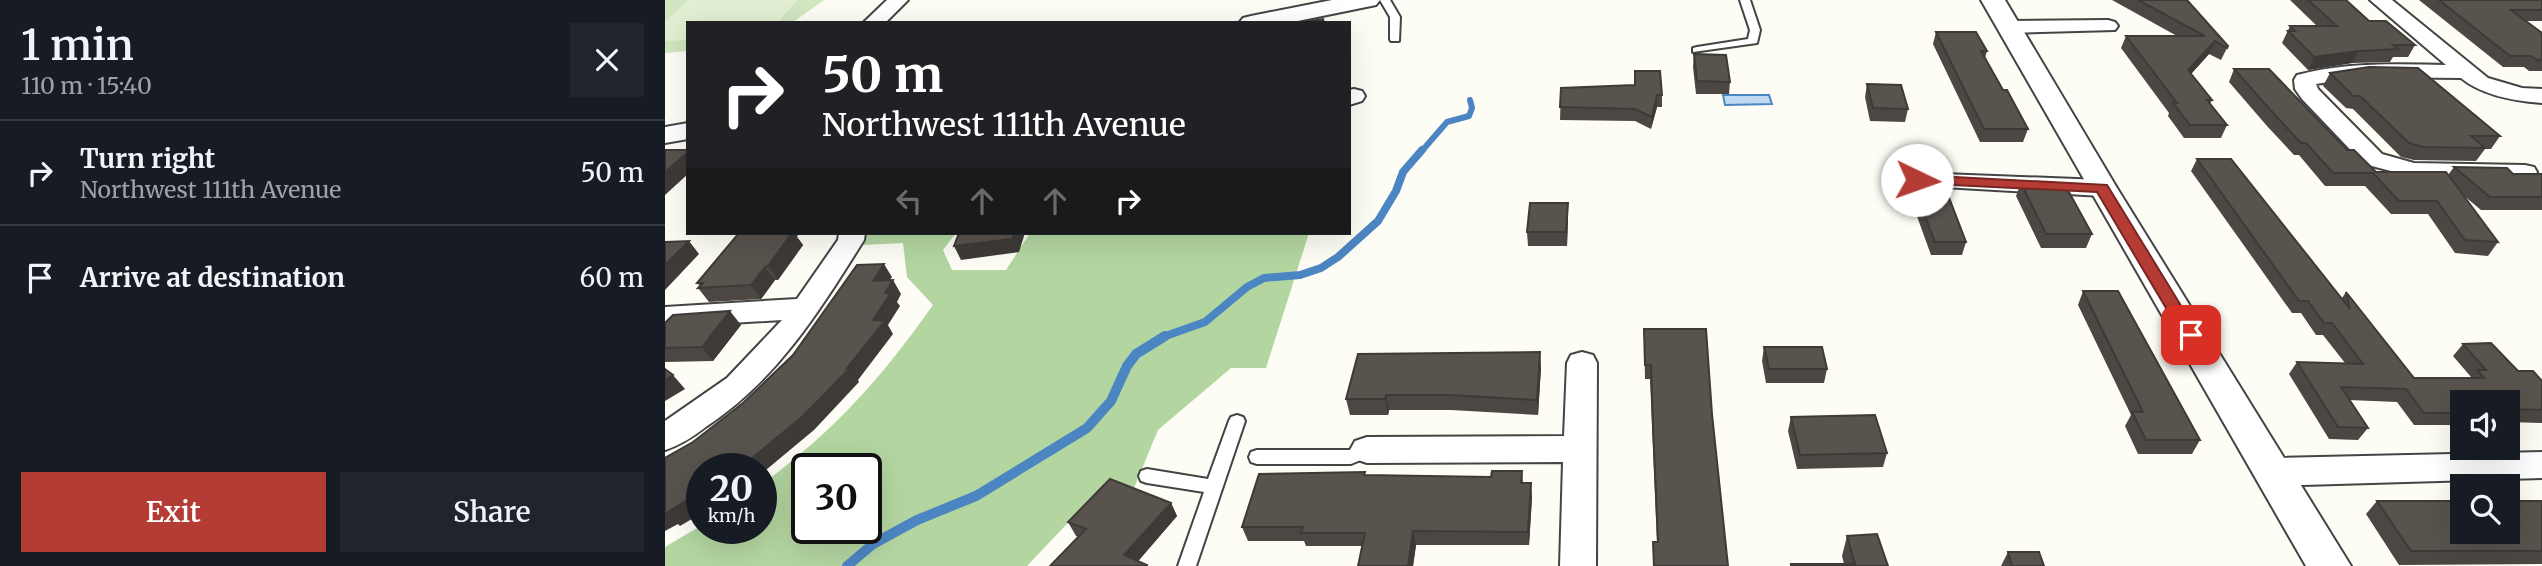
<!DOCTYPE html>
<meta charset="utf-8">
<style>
body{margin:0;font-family:Merriweather,serif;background:#20242c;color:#f1f3f6;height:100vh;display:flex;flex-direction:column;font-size:26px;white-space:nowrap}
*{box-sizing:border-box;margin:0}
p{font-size:23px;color:#9ea1a6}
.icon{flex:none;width:38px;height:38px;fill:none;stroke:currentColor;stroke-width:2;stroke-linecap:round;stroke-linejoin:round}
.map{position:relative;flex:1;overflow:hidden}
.panel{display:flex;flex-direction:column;background:#171b24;width:665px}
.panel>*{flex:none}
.banner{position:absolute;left:21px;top:21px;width:665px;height:214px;border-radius:0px;box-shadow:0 7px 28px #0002;background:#202124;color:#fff;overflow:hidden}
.controls{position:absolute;left:1785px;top:390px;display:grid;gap:14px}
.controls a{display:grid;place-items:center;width:70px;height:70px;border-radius:0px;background:#171b24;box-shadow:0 7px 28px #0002;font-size:35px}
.speed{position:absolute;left:21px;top:453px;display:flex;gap:14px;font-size:35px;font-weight:700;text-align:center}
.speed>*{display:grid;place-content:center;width:91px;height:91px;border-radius:50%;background:#171b24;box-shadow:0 7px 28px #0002;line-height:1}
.speed small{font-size:18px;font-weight:400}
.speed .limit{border:4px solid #111;border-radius:10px;background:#fff;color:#111}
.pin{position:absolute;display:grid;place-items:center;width:60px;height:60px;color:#fff;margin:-30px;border-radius:14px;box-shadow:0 4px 10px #0006}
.me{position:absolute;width:77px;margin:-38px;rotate:93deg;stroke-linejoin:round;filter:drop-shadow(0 0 5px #0008)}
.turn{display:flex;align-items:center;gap:24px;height:147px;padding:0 21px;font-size:32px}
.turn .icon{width:91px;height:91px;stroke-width:2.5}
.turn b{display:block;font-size:49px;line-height:60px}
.lanes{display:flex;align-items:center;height:66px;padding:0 21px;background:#0003;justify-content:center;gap:35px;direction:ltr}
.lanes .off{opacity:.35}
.round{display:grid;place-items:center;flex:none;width:74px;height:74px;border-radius:0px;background:#20242c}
.overview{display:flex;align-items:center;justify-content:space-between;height:119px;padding:0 21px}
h1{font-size:42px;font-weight:600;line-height:52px}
.primary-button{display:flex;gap:14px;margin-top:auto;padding:14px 21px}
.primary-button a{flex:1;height:80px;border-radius:0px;background:#b53c34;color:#fff;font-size:28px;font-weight:600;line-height:80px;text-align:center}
.primary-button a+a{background:#20242c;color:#f1f3f6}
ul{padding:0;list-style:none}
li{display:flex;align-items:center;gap:21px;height:105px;padding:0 21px;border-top:2px solid #363941}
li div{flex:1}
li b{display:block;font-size:26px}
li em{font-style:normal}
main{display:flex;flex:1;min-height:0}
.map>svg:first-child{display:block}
.green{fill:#d0e7c1}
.forest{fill:#b3d6a1;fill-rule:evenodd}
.pitch{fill:#e2efd2}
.water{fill:#bed9f1;stroke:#4c86c2;stroke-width:2}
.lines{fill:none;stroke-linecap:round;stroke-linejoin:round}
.stream-far2{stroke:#4c86c2;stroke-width:6}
.stream-far1{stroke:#4c86c2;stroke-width:8}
.stream{stroke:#4c86c2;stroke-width:10}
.service-casing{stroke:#444;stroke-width:4}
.minor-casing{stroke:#444;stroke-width:4}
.tertiary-casing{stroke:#444;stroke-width:4}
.service{fill:#fff;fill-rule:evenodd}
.minor{fill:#fff;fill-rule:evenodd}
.tertiary{fill:#fff;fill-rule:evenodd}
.wall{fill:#4d4743}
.shaded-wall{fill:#3e3a37}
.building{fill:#59534e;stroke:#3e3a37;stroke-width:2}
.route{fill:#b53c34;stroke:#762722;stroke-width:2}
</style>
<main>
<section class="panel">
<div class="overview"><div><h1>1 min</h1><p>110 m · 15:40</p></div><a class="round"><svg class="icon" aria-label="close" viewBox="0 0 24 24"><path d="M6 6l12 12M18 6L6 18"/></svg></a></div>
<ul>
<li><svg class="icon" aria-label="right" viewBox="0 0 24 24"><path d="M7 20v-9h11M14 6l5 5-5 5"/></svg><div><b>Turn right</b><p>Northwest 111th Avenue</p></div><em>50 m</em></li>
<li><svg class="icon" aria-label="arrive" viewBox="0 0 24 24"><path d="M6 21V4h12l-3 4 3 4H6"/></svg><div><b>Arrive at destination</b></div><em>60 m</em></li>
</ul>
<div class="primary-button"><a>Exit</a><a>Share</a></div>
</section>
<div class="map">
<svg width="1877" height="566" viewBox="0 0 1877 566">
<rect width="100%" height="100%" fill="#fefdf5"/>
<path class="green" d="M0 0H159L127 23H23V51L0 53Z"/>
<path class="forest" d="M202 233H291L278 250 287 270H341L365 233H644L601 368H566L493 430 469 488H436L362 566H0V547L37 525V528H96V485C171 429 214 381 268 305L242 277 238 243 197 245ZM142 469H201V528H142Z"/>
<path class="pitch" d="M24 0H133L112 23H23V40L0 41V21Z"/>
<path class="water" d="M1058 95H1104L1107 104 1060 105Z"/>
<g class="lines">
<path class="stream-far2" d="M756 152 782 122 804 116 807 108 805 100"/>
<path class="stream-far1" d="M495 338 540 322 582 287 599 278 635 275 656 268 673 257 713 221 731 191 738 172 757 150"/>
<path class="stream" d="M182 566 208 544 252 520 311 496 422 428 446 401 462 366 471 354 500 336"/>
<g class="service-casing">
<path id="service" d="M715 0H725L735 17 734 41H726L725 39V17Z
M1075 0H1085L1095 30 1092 43 1028 52V48L1032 47 1083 39 1085 30Z
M572 415 578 417 580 421 531 566H513L539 492 482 483 476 481 474 476 476 471 482 469 543 479 564 421 566 417Z
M702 443 708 445 710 450 708 455 686 464H592L586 462 584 457 586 452 592 450H685Z"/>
</g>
<g class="minor-casing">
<path id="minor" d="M222 0H243L220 23H198Z
M1705 0H1727L1823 78 1857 88 1877 89V103C1850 101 1818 96 1796 78L1697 77 1651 84 1653 89 1717 154 1749 163 1860 165 1869 167 1872 172 1869 177 1860 179 1749 177 1699 164 1637 99 1630 89 1629 80 1632 75C1681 62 1730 64 1781 65Z
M1443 20 1450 22 1453 26 1450 30 1344 33 1337 31 1334 27 1337 23 1344 21Z
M689 89 697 91 700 96 697 101 684 105V90Z
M1252 173 1437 180 1446 183 1450 188 1446 193 1437 196 1243 185 1240 180 1243 175Z
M174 233H200L199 240C155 310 113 379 42 426 29 436 16 445 0 450V421L62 378 117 320 0 327V307L132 299 173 240Z
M917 352 928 355 932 363 931 566H895L898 462 702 463 690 459 685 450 690 441 702 437 899 436 902 363 906 355Z
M1877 452V478L1607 486 1595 482 1590 472 1595 462 1607 458Z"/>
</g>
<g class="tertiary-casing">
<path id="tertiary" d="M667 0H715L711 5 623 23H574L578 18 586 16Z
M1316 0H1340L1452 188 1686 566H1641Z
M23 123V139L0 143V127Z"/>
</g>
<use href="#service" class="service"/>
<use href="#minor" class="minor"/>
<use href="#tertiary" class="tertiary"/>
</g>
<path class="wall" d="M1447 0H1522L1563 46 1556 60 1544 54 1526 74 1547 100 1545 104 1562 125 1556 138H1519L1503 116 1504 113 1456 48 1461 36H1512Z
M1625 0H1681L1704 21 1750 45 1743 57H1728L1725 62 1687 63 1643 70 1617 43 1625 26H1652Z
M1754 0H1877V21H1860L1877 33V71H1864L1859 67H1838Z
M1271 32 1322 51 1320 58 1338 90 1363 129 1358 142H1315L1268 44Z
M1029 54 1065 82 1064 94H1031L1028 67Z
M1569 69 1682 150 1711 172 1783 175 1789 167 1848 174H1877V210H1816L1798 195 1833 242 1823 256 1790 253 1763 214H1726L1700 186H1660L1634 155H1629L1602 126 1564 82Z
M1665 73 1835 136 1826 149H1820L1811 161 1749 160 1736 157 1688 109 1681 108 1658 86Z
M1202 84 1243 109 1240 122 1205 121 1200 97Z
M896 88 997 95V107H992L986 129 970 121 895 120Z
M1532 159 1677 298 1681 292 1749 378H1805L1806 377 1788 356 1798 344 1877 381V423L1843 422V402H1797V425H1749L1732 402 1684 400 1703 428 1693 440 1664 439 1624 374 1632 362 1680 363 1658 335H1651L1636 313H1627L1526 171Z
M1356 183 1427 234 1421 248H1376L1351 196Z
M1252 195 1301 242 1297 255H1266L1249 208Z
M903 217 902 246H863L862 232Z
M74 233H133L132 237 138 245 113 280H110L96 299 44 302 33 288 35 286 32 283Z
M1418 291 1535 440 1527 454H1473L1460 426 1466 415 1413 305Z
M0 323 76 325 48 361 0 362Z
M979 329 1047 414 1063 566H988V542H992L985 379H980Z
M1099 347 1162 369 1159 383H1101L1097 361Z
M876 367 873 415 786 410H724L723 415H685L681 399Z
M1126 417 1222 453 1218 467 1132 469 1123 431Z
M857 471 858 483 867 497 864 545H751L748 566H693L697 546H641L639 541H583L577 527 701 475 826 477Z
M1797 499V532L1877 501V564L1734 565 1701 514 1712 501H1796Z
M506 503 512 516 473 561 411 536 403 522Z
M1182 536 1223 566H1125L1126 564H1179L1177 556Z
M1343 552 1379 566H1336Z"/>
<path class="shaded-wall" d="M1550 41 1544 54 1518 83 1523 70Z
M1694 51 1687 63 1643 70 1649 57Z
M992 95V107L986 129 987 117Z
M23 152V174L0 195V172Z
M903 203V217L902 246 901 232Z
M117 233H133L132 237 138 245 113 280 103 266Z
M349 233H360L354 252 296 260 289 246Z
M24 241 34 254 0 290V265Z
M219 264 227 277 216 295 208 281Z
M100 267 110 280 96 299 86 285Z
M228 280 236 294 232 302 235 306 223 325 228 334 193 380 194 382 149 430 96 474V469H74L182 368 208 320 220 293Z
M65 311 76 325 48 361 37 347Z
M875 352 876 367 873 415 872 400Z
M8 375 20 389 0 401V380Z
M721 395 724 410 723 415 720 399Z
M866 483 867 497 864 545 863 532Z
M37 491V513L15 526 13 524 0 531V511Z
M506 503 512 516 469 566 459 555Z
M748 531 751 545 748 566H743Z"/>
<path class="building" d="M1473 0H1522L1563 46 1562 48 1550 41 1523 70 1547 100H1542L1562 125H1525L1508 103H1512L1461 36H1540Z
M1643 0H1681L1704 21H1721L1750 45H1728L1733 49 1694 51 1649 57 1623 31H1630L1625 26H1672Z
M1774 0H1877V10H1846L1877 33V60H1872L1866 56H1845Z
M658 19 659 23H631Z
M1271 32H1311L1322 51H1316L1338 90H1342L1363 129H1319Z
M1029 54 1061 55 1065 82 1032 81Z
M1704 67 1753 68 1835 136H1806L1820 148 1758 147 1744 143 1695 96H1688L1665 73Z
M1569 69H1604L1682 150H1689L1711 172H1781L1833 242 1800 240 1772 201H1734L1708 173H1668L1641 143H1636L1609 114Z
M970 71H995L997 95H992L987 117 970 109 895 107 896 88 970 85Z
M1202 84 1236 85 1243 109 1208 108Z
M0 150H23V152L0 172Z
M1532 159H1566L1685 309 1681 292 1749 378H1819L1812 370H1821L1798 344 1826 343 1853 371H1868L1877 381V410L1843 409V402H1797V413H1759L1741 389 1676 387 1703 428 1673 427 1632 362 1698 364 1667 323H1659L1643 301H1634Z
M1789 167 1842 168 1848 174H1877V197H1825Z
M1356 183H1399L1427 234H1381Z
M1252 195H1283L1301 242H1270Z
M865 203H903L901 232H862Z
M74 233H127L103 266 100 267 86 285 33 288 38 283H32Z
M294 233H349L347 239 289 246Z
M24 241 0 265V242Z
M219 264 208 281 228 280 220 293H226L208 320 220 321 182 368H185L138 416 74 469H37V491L1 513 0 512V458L28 442 78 403 128 355 192 265Z
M1418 291H1453L1535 440H1481L1467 412H1478Z
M65 311 37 347 0 348V323L8 315Z
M979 329H1041L1047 414 1063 566H989L988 542H993L988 426 986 365H980Z
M1099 347H1157L1162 369H1104Z
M875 352 872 400 784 395H721L720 399H681L693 354Z
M0 369 8 375 0 380Z
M1210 415 1222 453 1135 455 1126 417Z
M827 471H857L856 483H866L863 532 748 531 743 566H693L700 533H636L638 527H577L594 474 700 472 699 475 826 477Z
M445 479 506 503 459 555 482 565 481 566H385L421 529 403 522Z
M1712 501H1797V532H1843V501H1877V551H1746Z
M1212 534 1223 566H1126V564H1190L1182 536Z
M1343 552H1374L1379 566H1347Z"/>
<path class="route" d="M1252 175 1442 185 1534 335 1532 340H1520L1432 192 1247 183V177Z"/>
</svg>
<div class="controls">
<a><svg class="icon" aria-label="sound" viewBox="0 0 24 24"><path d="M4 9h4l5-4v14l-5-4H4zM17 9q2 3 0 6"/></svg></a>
<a><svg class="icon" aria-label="search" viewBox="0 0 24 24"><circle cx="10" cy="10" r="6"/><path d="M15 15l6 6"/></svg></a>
</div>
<div class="speed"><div>20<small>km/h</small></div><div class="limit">30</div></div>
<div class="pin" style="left:1526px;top:335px;background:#d93025"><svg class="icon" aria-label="arrive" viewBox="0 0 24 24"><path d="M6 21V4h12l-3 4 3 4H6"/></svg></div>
<svg class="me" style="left:1252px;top:180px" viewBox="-20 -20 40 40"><circle r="19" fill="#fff"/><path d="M0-13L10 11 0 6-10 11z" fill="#b53c34"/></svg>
<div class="banner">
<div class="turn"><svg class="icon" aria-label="right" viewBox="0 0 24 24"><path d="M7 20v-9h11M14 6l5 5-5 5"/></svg><div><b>50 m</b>Northwest 111th Avenue</div></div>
<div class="lanes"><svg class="icon off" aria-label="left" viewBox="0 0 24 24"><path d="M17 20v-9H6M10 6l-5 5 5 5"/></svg><svg class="icon off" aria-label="ahead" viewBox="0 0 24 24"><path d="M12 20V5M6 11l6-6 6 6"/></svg><svg class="icon off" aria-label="ahead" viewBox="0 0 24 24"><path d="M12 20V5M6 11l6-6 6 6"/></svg><svg class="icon" aria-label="right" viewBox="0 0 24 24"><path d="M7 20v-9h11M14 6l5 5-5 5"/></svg></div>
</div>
</div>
</main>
